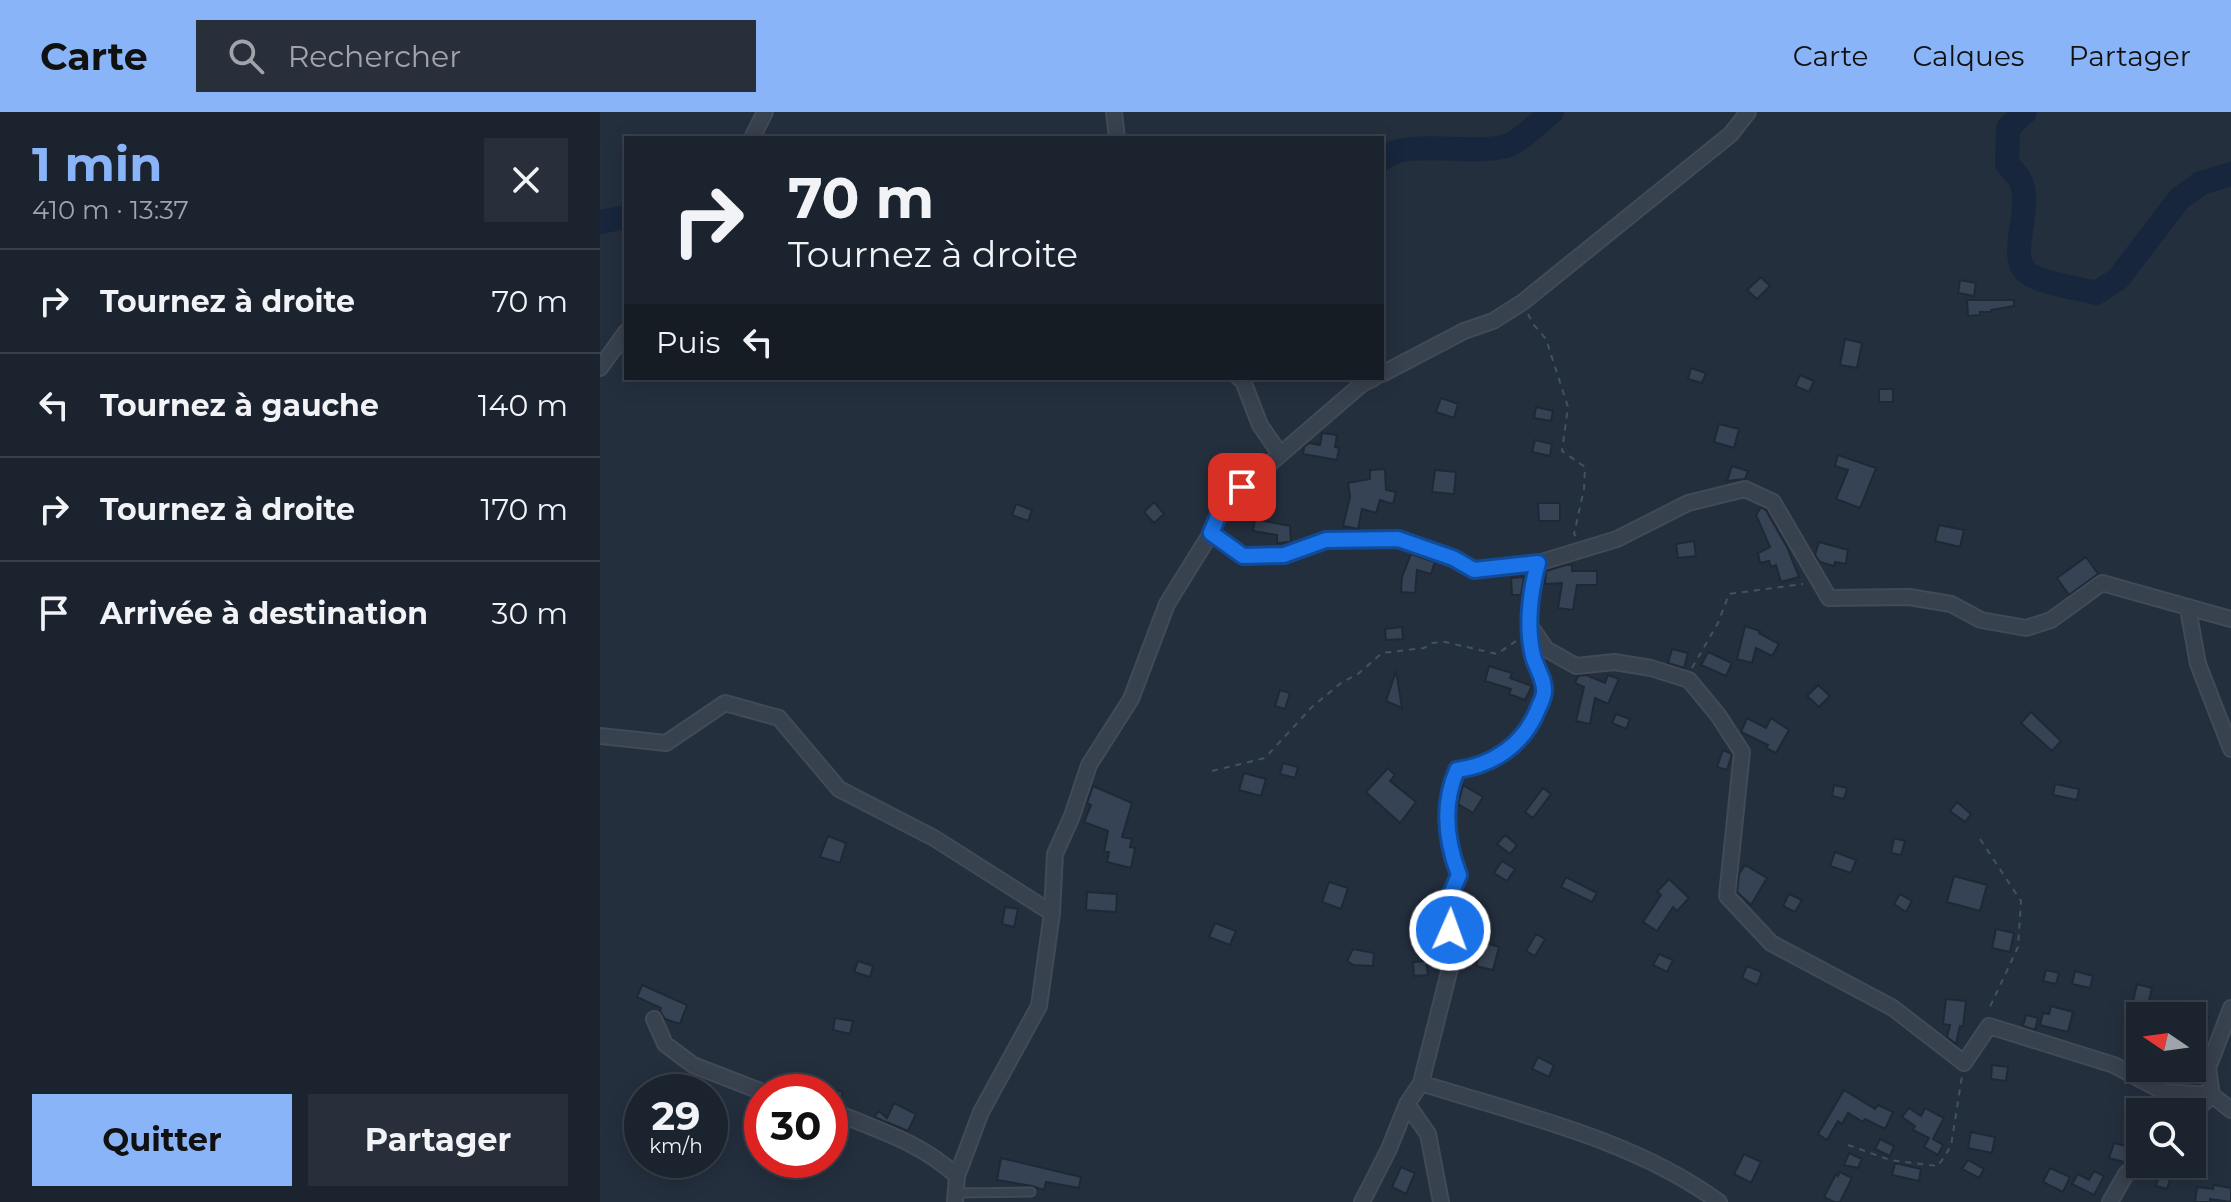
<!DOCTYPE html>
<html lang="fr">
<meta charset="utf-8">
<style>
body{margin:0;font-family:Montserrat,sans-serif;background:#282f3a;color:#f1f3f6;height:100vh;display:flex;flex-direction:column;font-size:30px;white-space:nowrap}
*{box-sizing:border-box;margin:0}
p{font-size:26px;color:#a0a4aa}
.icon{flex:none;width:44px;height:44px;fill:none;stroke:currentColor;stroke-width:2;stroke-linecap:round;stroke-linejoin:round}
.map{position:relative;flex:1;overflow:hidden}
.panel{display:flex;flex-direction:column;background:#1b232e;width:600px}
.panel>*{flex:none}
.hud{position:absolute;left:24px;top:24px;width:760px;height:244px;border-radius:0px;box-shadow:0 4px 20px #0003,0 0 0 2px #39404a;background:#1b232e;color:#f1f3f6;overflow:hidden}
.needle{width:52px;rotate:283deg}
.tools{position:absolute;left:1526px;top:890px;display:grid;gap:16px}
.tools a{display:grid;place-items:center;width:80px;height:80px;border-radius:0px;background:#1b232e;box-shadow:0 4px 20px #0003,0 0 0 2px #39404a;font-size:40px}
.speed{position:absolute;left:24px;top:962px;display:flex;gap:16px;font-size:40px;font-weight:700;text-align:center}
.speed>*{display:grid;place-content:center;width:104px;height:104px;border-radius:50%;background:#1b232e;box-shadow:0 4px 20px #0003,0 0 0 2px #39404a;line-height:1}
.speed small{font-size:20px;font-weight:400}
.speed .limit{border:12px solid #d22;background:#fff;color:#111}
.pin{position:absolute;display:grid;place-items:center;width:68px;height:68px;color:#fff;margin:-34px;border-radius:16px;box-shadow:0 4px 12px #0006}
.me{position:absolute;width:88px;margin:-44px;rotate:2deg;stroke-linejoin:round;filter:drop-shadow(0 0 6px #0008)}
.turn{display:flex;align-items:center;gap:28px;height:168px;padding:0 32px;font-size:36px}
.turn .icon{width:104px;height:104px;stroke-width:2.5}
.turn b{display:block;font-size:56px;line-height:68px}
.then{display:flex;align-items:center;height:76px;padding:0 32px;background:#0003;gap:16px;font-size:30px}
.round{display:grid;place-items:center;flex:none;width:84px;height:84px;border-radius:0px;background:#282f3a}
.summary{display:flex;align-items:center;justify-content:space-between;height:136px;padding:0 32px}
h1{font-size:48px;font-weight:700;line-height:60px;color:#8ab4f8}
.cta{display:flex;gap:16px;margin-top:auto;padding:16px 32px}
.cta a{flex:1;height:92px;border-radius:0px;background:#8ab4f8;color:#111;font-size:32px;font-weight:700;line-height:92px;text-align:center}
.cta a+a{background:#282f3a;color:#f1f3f6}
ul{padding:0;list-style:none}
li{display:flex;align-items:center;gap:24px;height:104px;padding:0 32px;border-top:2px solid #39404a}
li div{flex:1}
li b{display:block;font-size:30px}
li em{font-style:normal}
header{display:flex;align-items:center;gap:48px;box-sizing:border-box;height:112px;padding:0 40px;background:#8ab4f8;color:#111}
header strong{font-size:38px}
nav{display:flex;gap:44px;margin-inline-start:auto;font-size:28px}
.search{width:560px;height:72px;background:#282f3a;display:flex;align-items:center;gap:20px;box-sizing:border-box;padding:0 28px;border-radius:0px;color:#a0a4aa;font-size:30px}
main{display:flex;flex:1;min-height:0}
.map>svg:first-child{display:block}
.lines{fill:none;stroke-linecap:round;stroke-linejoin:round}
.river{stroke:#17263c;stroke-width:24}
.building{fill:#364354;stroke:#1f2835;stroke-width:2}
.lane-casing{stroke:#414a57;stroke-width:11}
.street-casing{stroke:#414a57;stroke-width:18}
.path{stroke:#3f5557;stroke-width:2;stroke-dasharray:6 6;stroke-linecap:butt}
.lane{stroke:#38414e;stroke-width:7}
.street{stroke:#38414e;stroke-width:14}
.route-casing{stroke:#114b97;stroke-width:20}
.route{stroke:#1a73e8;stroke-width:14}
</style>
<header>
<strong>Carte</strong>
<div class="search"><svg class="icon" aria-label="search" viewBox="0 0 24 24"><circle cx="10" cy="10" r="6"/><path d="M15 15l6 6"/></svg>Rechercher</div>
<nav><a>Carte</a><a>Calques</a><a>Partager</a></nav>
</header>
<main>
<section class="panel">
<div class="summary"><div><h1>1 min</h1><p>410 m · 13:37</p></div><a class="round"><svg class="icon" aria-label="close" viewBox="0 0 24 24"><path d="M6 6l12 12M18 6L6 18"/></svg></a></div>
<ul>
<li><svg class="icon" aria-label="right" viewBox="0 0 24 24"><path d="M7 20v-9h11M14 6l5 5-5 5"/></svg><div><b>Tournez à droite</b></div><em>70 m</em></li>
<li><svg class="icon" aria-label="left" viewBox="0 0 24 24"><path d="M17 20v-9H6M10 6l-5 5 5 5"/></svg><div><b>Tournez à gauche</b></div><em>140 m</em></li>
<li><svg class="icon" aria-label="right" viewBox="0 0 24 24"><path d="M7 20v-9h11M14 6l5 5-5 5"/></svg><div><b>Tournez à droite</b></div><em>170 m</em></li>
<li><svg class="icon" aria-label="arrive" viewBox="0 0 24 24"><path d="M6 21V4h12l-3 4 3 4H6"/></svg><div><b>Arrivée à destination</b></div><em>30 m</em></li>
</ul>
<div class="cta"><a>Quitter</a><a>Partager</a></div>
</section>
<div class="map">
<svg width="1631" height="1090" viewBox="0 0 1631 1090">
<rect width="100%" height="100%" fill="#242f3e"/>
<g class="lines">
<path class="river" d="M1425 0 1408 16 1407 52C1411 57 1416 61 1419 66 1436 94 1404 146 1429 162 1445 172 1477 176 1496 181L1518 167 1579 87 1601 71 1631 62
M782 47C806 26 872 44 906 34 919 31 940 9 952 0
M0 110 26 105"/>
</g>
<path class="building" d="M1161 165 1170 174 1157 187 1147 178Z
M1360 168 1376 171 1374 184 1358 181Z
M1367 188H1414V194L1391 198V200H1380V203L1368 204Z
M1245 227 1262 231 1257 256 1240 253Z
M1091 256 1106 261 1102 271 1088 267Z
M1200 263 1214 269 1209 280 1195 274Z
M1279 277H1293V290H1279Z
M841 286 858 292 854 306 836 300Z
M936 295 953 299 951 309 934 306Z
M1119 312 1139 317 1134 336 1114 330Z
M722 321 737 323 735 335 739 336 737 348 703 342 704 335 709 331 720 333Z
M935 328 952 332 950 344 932 340Z
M1238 343 1276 356 1260 396 1236 387 1248 358 1235 354Z
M1132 354 1148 359 1145 367 1127 369Z
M785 357 786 378 796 380 793 392 780 388 776 401 762 397 758 417 743 414 750 385 748 371 770 367V358Z
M835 358 856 360 854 382 832 380Z
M554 390 564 402 554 411 544 400Z
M938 391H960V409H939Z
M416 392 432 398 428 409 412 403Z
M1161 395 1166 398 1187 435 1199 465 1181 470 1176 453 1171 455 1169 449 1160 451 1158 441 1170 435 1156 403Z
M655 407 690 414 691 430 677 431V423L653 419Z
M1339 413 1364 418 1360 435 1335 429Z
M1094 429 1096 444 1078 446 1076 432Z
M1219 430 1248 438 1246 452 1235 450 1234 454 1220 450 1215 443Z
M811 442 835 450 831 462 817 458 815 481 801 480 802 465Z
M1486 445 1498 462 1469 483 1457 466Z
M966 453H972V459H997V473H977L973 498 958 496 962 471 945 472 946 459Z
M924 465 921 483H912L911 466Z
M1145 514 1160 519 1159 521 1179 532 1172 544 1156 536 1152 551 1137 547Z
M802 515 803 527 786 528 785 517Z
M1072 537 1088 541 1084 556 1068 551Z
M1108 540 1132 551 1126 564 1101 553Z
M889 554 912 561 910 566 932 574 925 588 909 582 911 577 885 569Z
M796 559 802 596 786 589Z
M986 563 1005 571 1008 563 1019 567 1008 592 995 586 990 612 976 609 984 575 975 571 978 564Z
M1218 573 1230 584 1219 595 1207 584Z
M680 578 690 581 685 597 675 594Z
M1431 600 1461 629 1452 639 1421 611Z
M1016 602 1030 607 1026 617 1012 611Z
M1147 606 1166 616 1171 606 1189 618 1176 641 1166 636 1168 633 1141 620Z
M1123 638 1132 642 1127 658 1117 655Z
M683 651 698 655 695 666 680 662Z
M788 656 795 663 790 669 816 690 800 711 766 680Z
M644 661 666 667 661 684 639 678Z
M1455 672 1479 677 1477 688 1453 683Z
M863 673 883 685 873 701 858 692Z
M1234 673 1247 676 1244 687 1232 684Z
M493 674 532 691 522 725 532 727 530 735 535 736 531 756 507 750 509 740H504L508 719 484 710 491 693 487 691Z
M943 676 951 682 933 706 925 700Z
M1357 690 1371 702 1365 710 1350 699Z
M905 723 917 733 910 742 897 732Z
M228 724 246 731 240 751 220 745Z
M1294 726 1305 729 1301 743 1291 741Z
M1235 740 1256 748 1251 761 1230 754Z
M902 749 915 757 907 769 894 761Z
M1145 753 1167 766 1151 793 1137 780 1139 762Z
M1354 764 1387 773 1380 799 1347 790Z
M966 765 997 781 992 790 961 775Z
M1069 767 1089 786 1077 799 1073 795 1057 819 1043 810 1061 783 1057 780Z
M729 770 748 776 741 797 722 790Z
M487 780 517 782 516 800 486 798Z
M1189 782 1202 788 1195 800 1183 794Z
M1300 782 1312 789 1306 800 1294 792Z
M405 795 418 797 414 815 402 812Z
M615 811 636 819 630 833 609 825Z
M1396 817 1414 821 1410 840 1392 836Z
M936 822 945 827 935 844 926 839Z
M883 830 899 835 893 858 876 854Z
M753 837 774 841 773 854 754 853 747 849Z
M1059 842 1073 848 1067 860 1053 853Z
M258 849 273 854 270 865 254 860Z
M826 849 828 863 814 864 813 850Z
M1147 854 1162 860 1157 873 1142 866Z
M1446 858 1459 861 1456 872 1443 869Z
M1475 859 1493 864 1490 876 1472 872Z
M1537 872 1552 876 1547 897 1532 893Z
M42 873 87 893 80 912 65 907 60 899 61 896 37 885Z
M1346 887 1366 889 1363 915 1360 914 1356 932 1347 925 1350 913 1343 912Z
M1451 894 1473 900 1468 920 1440 913 1443 901 1449 902Z
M1592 900 1608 905 1604 918 1592 914Z
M1426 903 1438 906 1435 918 1423 914Z
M235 906 253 909 250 922 233 918Z
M938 945 954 953 949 965 932 957Z
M1392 953 1408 955 1406 969 1391 967Z
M180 967 215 978 214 980 176 978Z
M230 976 243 980 239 991 230 988Z
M1244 978 1275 997 1278 993 1293 1000 1285 1017 1265 1007 1263 1010 1248 1001 1242 1012 1238 1009 1227 1028 1218 1022Z
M294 991 316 1002 308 1019 274 1005 279 999 287 1006Z
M1309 996 1321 1004 1325 996 1344 1006 1333 1027 1343 1033 1338 1043 1324 1035 1329 1026 1313 1018 1315 1014 1302 1005Z
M1371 1020 1395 1025 1392 1041 1368 1036Z
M1280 1027 1294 1034 1290 1044 1275 1037Z
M1514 1031 1533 1036 1530 1045 1524 1050 1509 1046Z
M1249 1041 1262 1047 1258 1056 1244 1053Z
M1144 1042 1161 1050 1151 1071 1134 1062Z
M401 1046 481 1065 479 1076 446 1070 444 1078 432 1074 397 1068Z
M1368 1048 1384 1057 1379 1066 1362 1057Z
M1295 1051 1321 1057 1319 1069 1292 1063Z
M801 1055 815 1061 806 1082 792 1075Z
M1450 1056 1470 1065 1463 1080 1443 1070Z
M1560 1058 1572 1061 1567 1077 1556 1074Z
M1494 1059 1504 1064 1494 1083 1472 1072 1478 1062 1489 1068Z
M1240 1060 1252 1066 1240 1090H1234L1224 1085 1236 1062 1238 1064Z
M1614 1073 1631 1076V1090L1610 1087V1090H1595L1597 1075 1613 1077Z"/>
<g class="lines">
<g class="lane-casing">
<path id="lane" d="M355 1081 431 1080"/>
</g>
<g class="street-casing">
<path id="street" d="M514 0 517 26
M152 26 165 0
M0 256 26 220
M782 262 864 219 893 209 923 190 1131 22 1148 0
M639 266 643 269 660 313 680 342
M611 421 643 444 684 443 726 428 798 427 853 446 874 458 938 451 1017 427 1088 391 1145 377 1173 390 1229 486 1309 485 1351 492 1381 508 1426 516 1451 508 1502 471 1631 507
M1588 497 1598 552 1631 637
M929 512 946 537 976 554 1014 550 1051 556 1089 568 1118 603 1142 640 1127 784 1171 831 1293 896 1364 951 1389 914 1514 953 1564 980 1612 983
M0 624 66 631 125 591 179 606 239 677 334 726 452 801
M1631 896 1608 956 1612 983 1631 998
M54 907 65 932 93 953 163 980
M821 971C921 1003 1033 1027 1119 1090
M807 992 828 1022 841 1090
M230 998C277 1018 319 1029 357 1064
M1592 1002 1612 983
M355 1090 357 1064 381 1000 439 894 452 801 455 742 472 704 489 653 531 587 567 492 611 421 623 392 762 272 774 266
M762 1090 789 1037 807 992 821 971 852 848 847 791 859 763C846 729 842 692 857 658 894 653 923 632 938 597 940 592 944 585 944 580 945 567 936 556 933 544 926 515 930 480 938 451
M1510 1090 1526 1062 1540 1050"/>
</g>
<path class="path" d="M928 202 933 212 946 227 968 295 962 339 985 355 984 377 974 422 976 424
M1092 556 1118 511 1129 482 1203 472
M612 659 665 646 712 595 741 571 758 562 782 541 824 536 832 531 845 530 897 542 916 529
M1380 727 1421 789 1418 835 1388 899
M1248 1033 1290 1048 1338 1054 1351 1034 1362 964"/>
<use href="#lane" class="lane"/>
<use href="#street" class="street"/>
</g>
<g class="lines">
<g class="route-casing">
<path id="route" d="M642 375 623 392 611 421 643 444 684 443 726 428 798 427 853 446 874 458 938 451C930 480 926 515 933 544 936 556 945 567 944 580 944 585 940 592 938 597 924 632 894 653 857 658 842 692 846 729 859 763L847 791 850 818"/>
</g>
<use href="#route" class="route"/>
</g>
</svg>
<div class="tools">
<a><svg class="needle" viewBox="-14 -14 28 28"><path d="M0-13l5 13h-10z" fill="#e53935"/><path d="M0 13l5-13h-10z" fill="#a0a4aa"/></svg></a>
<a><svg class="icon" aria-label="search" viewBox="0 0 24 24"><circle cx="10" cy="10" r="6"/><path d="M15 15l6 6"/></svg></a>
</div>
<div class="speed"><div>29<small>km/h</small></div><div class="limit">30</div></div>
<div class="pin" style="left:642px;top:375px;background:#d93025"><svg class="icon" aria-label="arrive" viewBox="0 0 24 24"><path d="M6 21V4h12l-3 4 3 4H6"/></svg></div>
<svg class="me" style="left:850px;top:818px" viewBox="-20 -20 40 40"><circle r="17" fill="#1a73e8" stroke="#fff" stroke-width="3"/><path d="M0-11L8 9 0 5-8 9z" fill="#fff"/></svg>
<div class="hud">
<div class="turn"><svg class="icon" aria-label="right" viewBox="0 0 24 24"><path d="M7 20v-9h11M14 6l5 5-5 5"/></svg><div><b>70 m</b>Tournez à droite</div></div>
<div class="then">Puis<svg class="icon" aria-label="left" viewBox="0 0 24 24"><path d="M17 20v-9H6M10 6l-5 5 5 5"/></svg></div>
</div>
</div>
</main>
